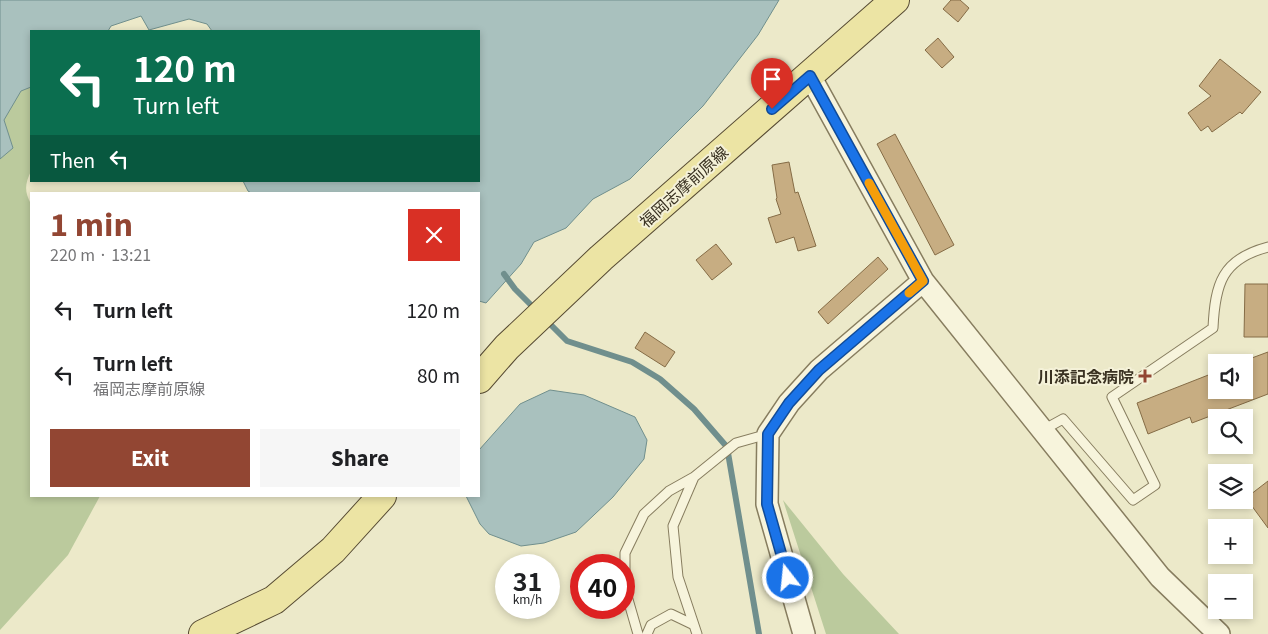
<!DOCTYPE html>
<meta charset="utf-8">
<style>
body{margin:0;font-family:Georgia,"Noto Sans JP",serif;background:#f6f6f6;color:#202124;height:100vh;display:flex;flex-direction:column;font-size:19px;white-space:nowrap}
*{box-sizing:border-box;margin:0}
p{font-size:16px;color:#757577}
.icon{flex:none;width:28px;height:28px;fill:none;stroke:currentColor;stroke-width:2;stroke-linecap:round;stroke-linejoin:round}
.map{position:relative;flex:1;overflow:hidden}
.side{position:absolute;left:30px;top:192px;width:450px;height:305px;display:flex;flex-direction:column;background:#fff;border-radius:0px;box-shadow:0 2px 8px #0003}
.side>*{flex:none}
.banner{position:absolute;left:30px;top:30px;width:450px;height:152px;border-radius:0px;box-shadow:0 2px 8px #0003;background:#0b6e4f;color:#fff;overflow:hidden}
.controls{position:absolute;left:1208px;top:354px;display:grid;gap:10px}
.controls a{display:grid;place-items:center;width:45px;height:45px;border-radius:0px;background:#fff;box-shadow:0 2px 8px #0003;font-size:25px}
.speed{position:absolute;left:495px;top:554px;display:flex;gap:10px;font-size:25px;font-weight:700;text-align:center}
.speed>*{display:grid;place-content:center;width:65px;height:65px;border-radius:50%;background:#fff;box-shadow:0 2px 8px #0003;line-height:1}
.speed small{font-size:12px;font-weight:400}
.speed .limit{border:8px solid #d22;background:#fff;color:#111}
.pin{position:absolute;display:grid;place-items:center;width:42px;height:42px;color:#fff;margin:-51px -21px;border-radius:50% 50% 50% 0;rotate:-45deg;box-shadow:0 0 5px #0007}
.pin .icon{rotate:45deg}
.me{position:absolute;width:55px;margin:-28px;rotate:344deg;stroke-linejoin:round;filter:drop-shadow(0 0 4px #0008)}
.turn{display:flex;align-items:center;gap:18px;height:105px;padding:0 20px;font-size:22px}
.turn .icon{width:65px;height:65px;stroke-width:2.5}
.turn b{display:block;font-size:35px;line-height:42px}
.then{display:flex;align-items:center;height:48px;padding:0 20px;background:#0003;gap:10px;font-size:19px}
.round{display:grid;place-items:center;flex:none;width:52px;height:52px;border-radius:0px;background:#f6f6f6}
.overview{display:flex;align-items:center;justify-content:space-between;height:85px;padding:0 20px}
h1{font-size:30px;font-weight:800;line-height:38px;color:#924633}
.action{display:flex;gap:10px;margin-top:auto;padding:10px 20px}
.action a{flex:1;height:58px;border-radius:0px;background:#924633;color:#fff;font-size:20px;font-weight:800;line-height:58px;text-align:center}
.action a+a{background:#f6f6f6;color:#202124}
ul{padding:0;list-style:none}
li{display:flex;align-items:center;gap:15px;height:65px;padding:0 20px}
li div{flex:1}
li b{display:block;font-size:19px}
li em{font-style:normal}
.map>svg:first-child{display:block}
.green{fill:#bbca9d}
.water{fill:#a9c1be;stroke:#708f8d}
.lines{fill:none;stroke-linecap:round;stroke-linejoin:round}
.stream{stroke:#708f8d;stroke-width:6}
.building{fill:#c7ad82;stroke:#856c46}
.service-casing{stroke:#877d5f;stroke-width:11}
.tertiary-casing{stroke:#877d5f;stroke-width:24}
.primary-casing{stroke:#564a32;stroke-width:30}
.service{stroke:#f7f4dc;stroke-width:9}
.tertiary{stroke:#f7f4dc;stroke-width:21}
.primary{stroke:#ece4a4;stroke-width:28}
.route-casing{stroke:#114b97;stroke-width:12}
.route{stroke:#1a73e8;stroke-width:9}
.slow{stroke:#f59e0b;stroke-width:9}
.poi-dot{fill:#924633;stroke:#f4f1d8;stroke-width:2}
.labels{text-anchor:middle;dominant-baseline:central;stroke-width:4;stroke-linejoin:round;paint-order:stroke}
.street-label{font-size:16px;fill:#393121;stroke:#f4f1d8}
.poi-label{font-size:16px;font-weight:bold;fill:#393121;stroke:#f4f1d8;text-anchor:end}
</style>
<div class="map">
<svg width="1268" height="634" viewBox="0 0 1268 634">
<rect width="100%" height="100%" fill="#ece9c9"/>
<path class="green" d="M0 26 31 31V171C25 184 24 191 31 204V496H100L68 555 0 630Z
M783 500 843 574 899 634H826Z"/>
<path class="water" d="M0 0H779L758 35 703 106 630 179 593 199 566 228 534 242 521 264 486 303 479 301V194H253L248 191 243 181H479V31H212L207 24 189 19 149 30 141 16 111 26 108 31H31V87L21 91 4 120 13 148 0 159Z
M550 390 584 395 635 417 647 440 644 459 613 497 576 532 544 543 521 546 489 534 480 524 466 496H479V450L520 404Z"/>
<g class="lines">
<path class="stream" d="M504 274 515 289 537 311
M546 320 567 341 632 362 660 379 694 409 727 447 759 634"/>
</g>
<path class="building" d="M951 0H960L969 8 958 22 943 9Z
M938 38 954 57 942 68 925 50Z
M1220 59 1261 92 1242 114 1240 112 1212 132 1208 126 1201 131 1188 113 1211 96 1199 86Z
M895 134 954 245 935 255 877 144Z
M789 162 795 193 798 192 816 246 798 251 794 237 776 243 768 218 781 214 776 199 777 198 772 165Z
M716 244 732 264 712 280 696 260Z
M878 257 888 269 828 324 818 312Z
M1245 284H1268V337H1244Z
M645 332 675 352 665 367 635 348Z
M1268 352V394L1192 423 1190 417 1148 434 1137 403 1216 372V390H1244V362H1241Z
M1268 481V528L1246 498Z"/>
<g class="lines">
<g class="service-casing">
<path id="service" d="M1043 430 1063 419 1133 500 1155 485 1112 397 1213 328C1215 284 1222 259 1268 247
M694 477 673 526 678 577 697 634
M638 634 625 589V553L644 514 669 491 694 477 736 443 768 434
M647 634 651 625 671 614 694 625"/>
</g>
<g class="tertiary-casing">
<path id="tertiary" d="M810 76 923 281 1160 577 1219 634
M804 634 767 504 768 434 789 403 819 370 923 281"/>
</g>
<g class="primary-casing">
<path id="primary" d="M479 379 507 347 601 258 895 0
M203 634 274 600 333 550 382 496"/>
</g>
<use href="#service" class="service"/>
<use href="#tertiary" class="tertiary"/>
<use href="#primary" class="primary"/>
</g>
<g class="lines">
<g class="route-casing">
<path id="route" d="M772 109 810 76 923 281 819 370 789 403 768 434 767 504 788 578"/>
</g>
<use href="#route" class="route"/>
<path class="slow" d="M869 183 923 281 909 293"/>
</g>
<path class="poi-dot" d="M1142.5 368.5h5v5h5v5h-5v5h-5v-5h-5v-5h5z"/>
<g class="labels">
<g class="street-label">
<text transform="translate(683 186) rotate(-42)">福岡志摩前原線</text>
</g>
<g class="poi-label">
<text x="1134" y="376">川添記念病院</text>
</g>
</g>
</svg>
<div class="controls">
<a><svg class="icon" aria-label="sound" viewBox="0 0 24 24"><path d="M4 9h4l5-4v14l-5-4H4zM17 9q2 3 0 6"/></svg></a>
<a><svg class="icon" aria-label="search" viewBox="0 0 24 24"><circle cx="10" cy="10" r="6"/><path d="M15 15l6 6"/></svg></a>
<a><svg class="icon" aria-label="layers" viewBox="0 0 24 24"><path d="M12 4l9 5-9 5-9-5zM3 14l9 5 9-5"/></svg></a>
<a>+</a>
<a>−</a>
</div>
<div class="speed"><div>31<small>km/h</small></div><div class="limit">40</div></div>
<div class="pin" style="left:772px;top:109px;background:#d93025"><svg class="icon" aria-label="arrive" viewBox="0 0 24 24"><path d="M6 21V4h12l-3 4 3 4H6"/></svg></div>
<svg class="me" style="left:788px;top:578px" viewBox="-20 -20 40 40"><circle r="17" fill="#1a73e8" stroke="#fff" stroke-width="3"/><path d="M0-11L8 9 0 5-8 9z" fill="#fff"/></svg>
<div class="banner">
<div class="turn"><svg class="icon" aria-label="left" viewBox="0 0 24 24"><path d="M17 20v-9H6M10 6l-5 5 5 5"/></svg><div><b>120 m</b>Turn left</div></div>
<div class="then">Then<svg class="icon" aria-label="left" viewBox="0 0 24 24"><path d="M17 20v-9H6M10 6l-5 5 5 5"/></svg></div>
</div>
<section class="side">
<div class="overview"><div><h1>1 min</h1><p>220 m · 13:21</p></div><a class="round" style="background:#d93025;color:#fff"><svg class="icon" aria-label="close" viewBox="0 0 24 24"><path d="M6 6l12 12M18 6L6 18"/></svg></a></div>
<ul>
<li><svg class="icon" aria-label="left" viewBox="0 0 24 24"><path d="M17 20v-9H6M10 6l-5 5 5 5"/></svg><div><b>Turn left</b></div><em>120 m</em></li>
<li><svg class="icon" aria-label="left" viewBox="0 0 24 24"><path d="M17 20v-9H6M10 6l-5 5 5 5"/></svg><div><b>Turn left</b><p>福岡志摩前原線</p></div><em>80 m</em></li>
</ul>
<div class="action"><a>Exit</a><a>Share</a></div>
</section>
</div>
